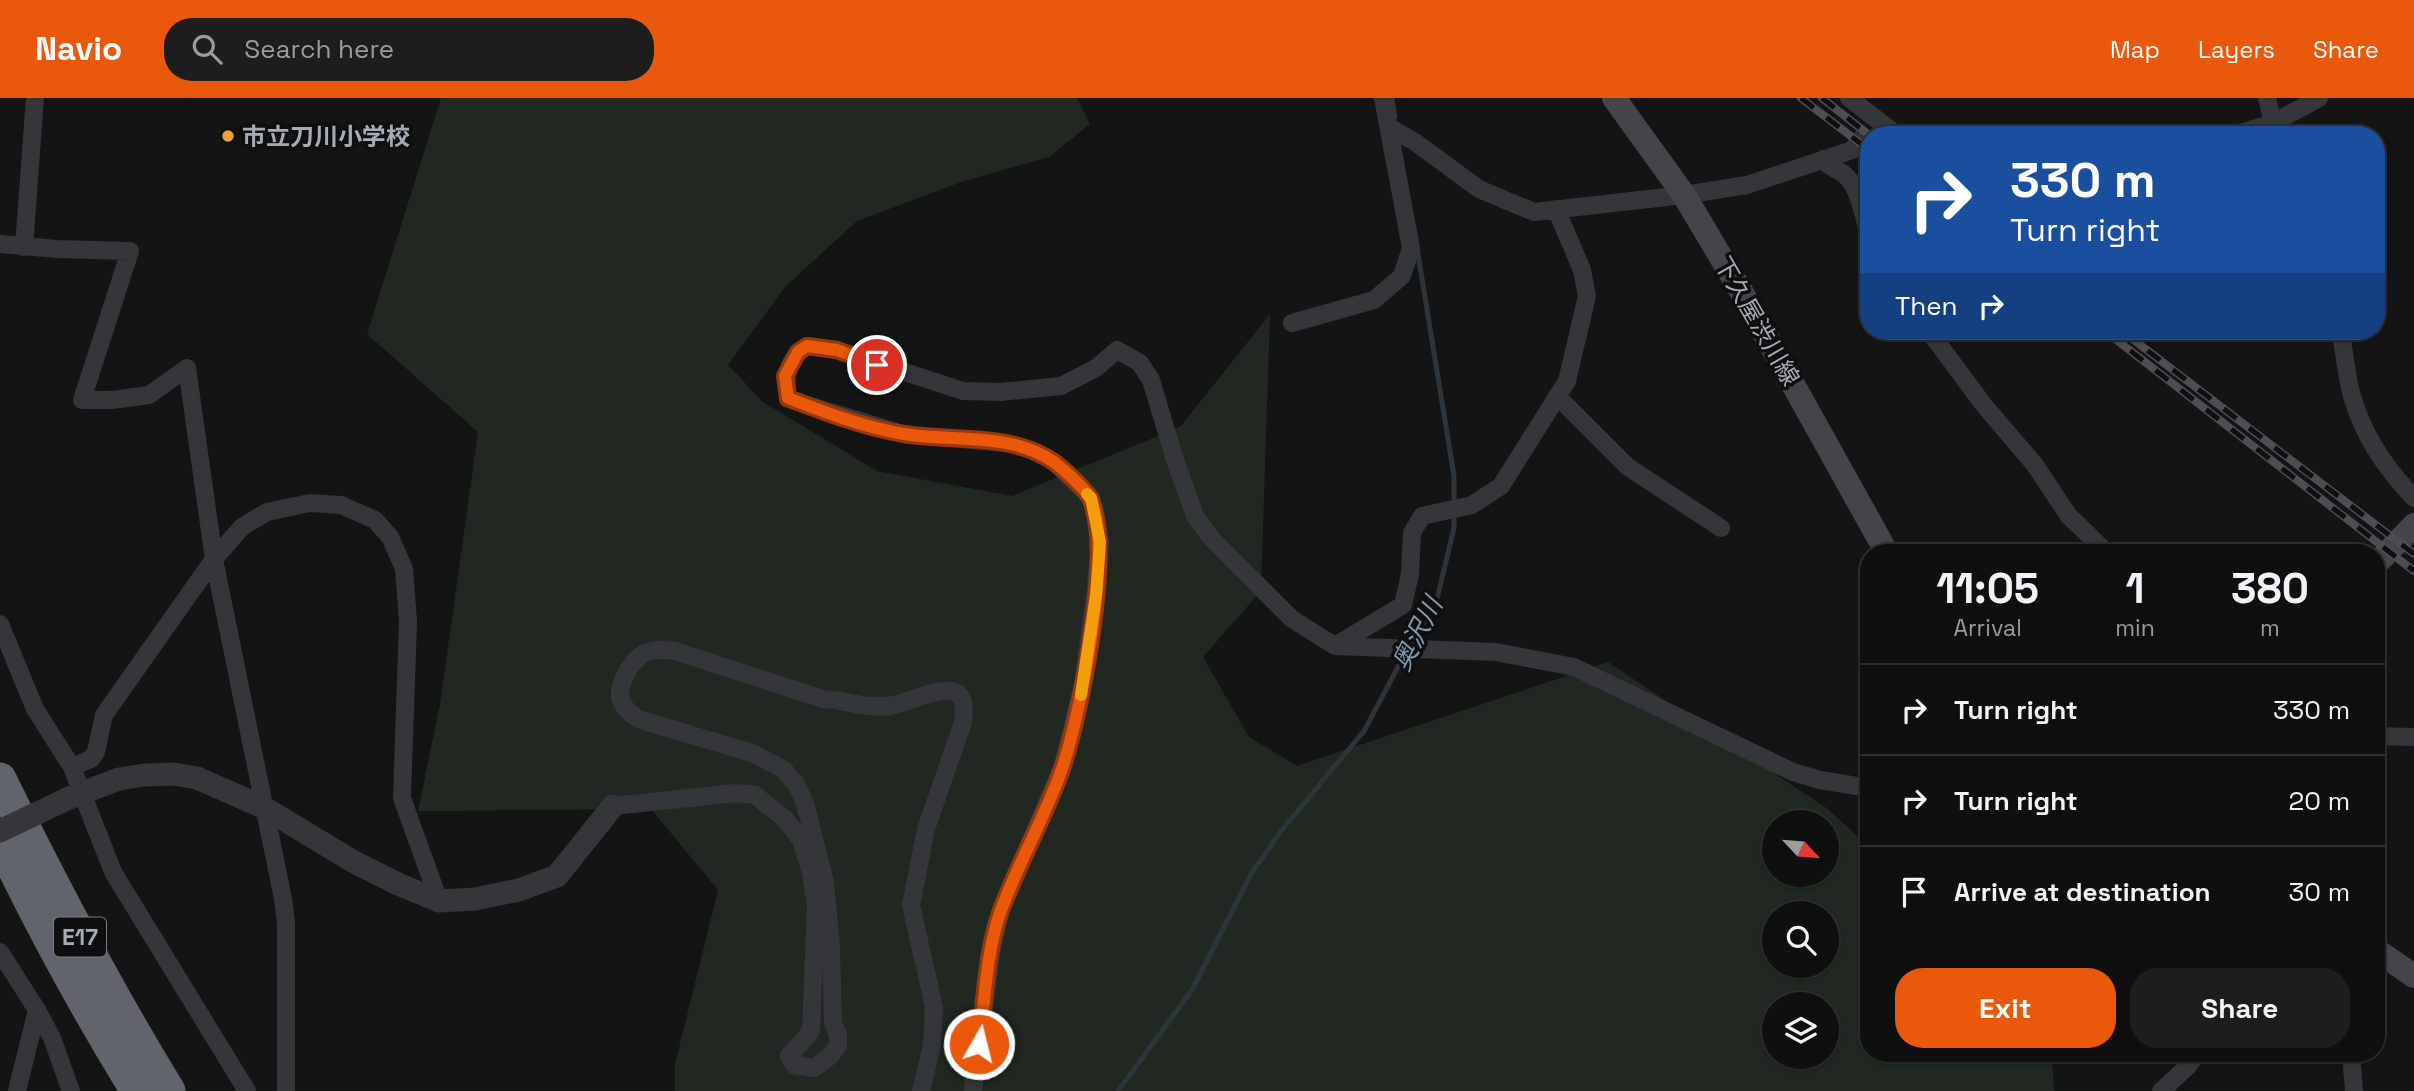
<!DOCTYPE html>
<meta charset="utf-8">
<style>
body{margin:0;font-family:"Space Grotesk","Noto Sans JP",sans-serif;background:#1d1d1e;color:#f1f3f6;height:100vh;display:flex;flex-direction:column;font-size:26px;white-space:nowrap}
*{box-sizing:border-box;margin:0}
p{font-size:23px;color:#9b9c9f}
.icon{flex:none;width:38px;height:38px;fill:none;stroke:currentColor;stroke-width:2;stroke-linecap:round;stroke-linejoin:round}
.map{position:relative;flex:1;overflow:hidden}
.panel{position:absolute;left:1860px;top:446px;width:525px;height:518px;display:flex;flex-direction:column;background:#0f0f10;border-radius:28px;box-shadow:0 2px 5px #0004,0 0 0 2px #2f2f30}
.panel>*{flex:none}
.hud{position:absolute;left:1860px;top:28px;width:525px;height:214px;border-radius:28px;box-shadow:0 2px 5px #0004,0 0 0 2px #2f2f30;background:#1a4fa0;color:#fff;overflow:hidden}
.needle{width:46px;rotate:116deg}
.fabs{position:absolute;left:1762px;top:712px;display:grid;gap:14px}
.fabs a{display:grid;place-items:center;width:77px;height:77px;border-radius:50%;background:#0f0f10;box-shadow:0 2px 5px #0004,0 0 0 2px #2f2f30;font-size:35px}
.pin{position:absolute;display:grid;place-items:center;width:60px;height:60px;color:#fff;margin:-30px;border:4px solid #fff;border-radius:50%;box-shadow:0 2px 7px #0007}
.me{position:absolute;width:77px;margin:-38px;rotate:8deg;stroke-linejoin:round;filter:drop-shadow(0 0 5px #0008)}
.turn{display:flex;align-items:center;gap:24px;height:147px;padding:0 35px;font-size:32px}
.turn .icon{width:91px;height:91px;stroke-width:2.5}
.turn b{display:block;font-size:49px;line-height:60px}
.then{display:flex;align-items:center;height:66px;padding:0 35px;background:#0003;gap:14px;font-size:26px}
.eta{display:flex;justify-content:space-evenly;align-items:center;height:119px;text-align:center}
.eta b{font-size:42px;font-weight:700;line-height:49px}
.primary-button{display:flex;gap:14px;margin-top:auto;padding:14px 35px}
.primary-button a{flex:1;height:80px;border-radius:28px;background:#ea580c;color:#fff;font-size:28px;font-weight:700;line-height:80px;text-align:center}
.primary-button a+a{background:#1d1d1e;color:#f1f3f6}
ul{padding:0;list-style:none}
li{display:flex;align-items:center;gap:21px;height:91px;padding:0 35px;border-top:2px solid #2f2f30}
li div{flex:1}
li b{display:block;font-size:26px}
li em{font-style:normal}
header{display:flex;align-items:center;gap:42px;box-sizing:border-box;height:98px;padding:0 35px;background:#ea580c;color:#fff}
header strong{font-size:33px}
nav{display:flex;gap:38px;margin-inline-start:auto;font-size:24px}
.search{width:490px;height:63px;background:#1d1d1e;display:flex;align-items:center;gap:18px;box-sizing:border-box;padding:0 24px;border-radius:28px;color:#9b9c9f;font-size:26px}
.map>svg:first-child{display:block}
.green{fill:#202821;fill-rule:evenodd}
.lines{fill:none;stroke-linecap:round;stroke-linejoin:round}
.stream{stroke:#2d353b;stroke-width:5}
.minor-tunnel{stroke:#313235;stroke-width:18;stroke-dasharray:18 9;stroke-linecap:butt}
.minor{stroke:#35363a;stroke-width:18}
.tertiary{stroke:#35363a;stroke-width:23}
.secondary{stroke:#43454a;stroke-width:24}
.motorway{stroke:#61656b;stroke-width:33}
.rail-casing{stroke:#4c4e53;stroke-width:8}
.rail{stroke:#0f0f10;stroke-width:5;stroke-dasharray:16;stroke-linecap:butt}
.tertiary-bridge{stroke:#35363a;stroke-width:23}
.route-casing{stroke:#983908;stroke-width:18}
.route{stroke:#ea580c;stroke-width:12}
.slow{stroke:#f59e0b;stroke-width:12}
.poi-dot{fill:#eba236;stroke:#0f0f10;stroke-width:2.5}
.labels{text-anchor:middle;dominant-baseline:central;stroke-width:7;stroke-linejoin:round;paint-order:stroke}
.shield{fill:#0f0f10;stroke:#797d84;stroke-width:2}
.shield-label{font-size:23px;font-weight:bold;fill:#a6acb5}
.poi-label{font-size:24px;font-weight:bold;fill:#a6acb5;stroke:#0f0f10;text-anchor:start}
.street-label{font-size:24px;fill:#a6acb5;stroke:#0f0f10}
.water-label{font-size:26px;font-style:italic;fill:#7e9caf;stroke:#0f0f10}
</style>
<header>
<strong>Navio</strong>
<div class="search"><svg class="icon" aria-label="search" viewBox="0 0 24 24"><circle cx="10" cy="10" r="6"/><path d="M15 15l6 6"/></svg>Search here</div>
<nav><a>Map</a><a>Layers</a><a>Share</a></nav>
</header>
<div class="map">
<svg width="2414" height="993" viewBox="0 0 2414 993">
<rect width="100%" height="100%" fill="#141415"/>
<path class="green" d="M441 0H1077L1090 26 1049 59 964 83 857 123 785 189 728 267 763 304 877 373 1012 398 1180 329 1270 216 1261 493 1203 559 1249 639 1297 668 1608 564 1828 711 1869 749V956H2052L2054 993H675V966L718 792 651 711 418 713 440 606 478 334 367 236ZM1774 724H1827V777H1774ZM1774 816H1827V868H1774ZM1774 906H1827V959H1774Z"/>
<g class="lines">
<path class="stream" d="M1392 0 1395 19
M1410 547 1436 505 1454 430V378L1417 150
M1118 993 1192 892 1251 776 1281 733 1364 633 1405 556"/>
<path class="minor-tunnel" d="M1857 46 1871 28"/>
<path class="minor" d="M1849 0 1897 37
M2267 0 2273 25 2293 37
M1389 29 1415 44 1479 91 1534 114 1684 97 1747 87 1852 52 1857 46
M2233 37 2273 25 2319 0
M1823 61C1828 70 1839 71 1846 78 1860 92 1864 120 1869 138
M0 146 57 151 130 153 82 302H112L149 297 187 270 214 461 104 617 96 654 91 661 72 669
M24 149 35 0
M1292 225 1374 202 1402 178 1411 150 1383 0
M1929 233 1983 306 2035 367 2068 417 2107 455
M2340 233C2345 254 2346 277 2352 298 2363 337 2386 371 2414 400
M1557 298 1628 369 1721 430
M0 526 35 611 72 669 113 774 247 993
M1335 548 1403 507 1410 476 1412 435 1422 418 1472 407 1501 388 1567 283 1587 198 1582 172 1556 111
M2376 638 2414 639
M613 708 736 695 755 697 785 721 801 742 811 775 816 809 811 933 789 958 794 967 814 970 829 959 838 948V936L833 925 831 850 825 784 805 705 796 686 783 671 752 655 641 622C633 618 625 612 621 603 616 589 631 563 643 556 653 550 664 552 675 553L823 601C845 602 866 611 889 608 917 604 975 566 962 627L926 731 911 807 934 909 932 947 921 993
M0 854 37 912 52 940 71 993
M2351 956 2354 993
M17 993 37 912
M286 993V825L283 801 214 461 242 429 267 414 310 405 341 407 375 422 390 439 404 471 408 523 402 700 439 803
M973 993 992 850 1000 815 1063 667 1083 587 1095 497 1100 444 1091 400 1054 364 1031 352 1005 345 903 336 788 301C785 278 786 262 807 248L837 252 963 293 1000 294 1061 288 1096 270 1117 252 1140 265 1151 282 1175 362 1195 418 1212 441 1292 521 1335 548 1496 554 1574 569 1793 674 1820 682 1869 690
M2161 993 2187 969 2197 956"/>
<path class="tertiary" d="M69 700 119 681 145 677 174 676 197 680 263 709 354 764 398 786 439 803 475 801 519 792 557 778 613 708"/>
<path class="secondary" d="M1614 0 1684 97 1741 193 1887 455
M2376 466 2414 427
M2376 852 2414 878"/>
<path class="motorway" d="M0 681C52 787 107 892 169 993
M0 742C41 828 87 912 137 993"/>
<g class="rail-casing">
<path id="rail" d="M1801 0 1869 52
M1822 0 1869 37
M2105 233 2414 473
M2122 233 2414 456"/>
</g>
<use href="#rail" class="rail"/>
<path class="tertiary-bridge" d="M0 733 69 700"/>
</g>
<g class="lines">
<g class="route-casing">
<path id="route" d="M877 267 837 252 807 248 798 254 785 278 788 300C824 314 866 330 904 336 953 344 1011 334 1054 364 1062 370 1088 393 1091 402 1113 454 1081 613 1063 668 1046 718 1018 765 1000 815 986 855 985 903 979 946"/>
</g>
<use href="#route" class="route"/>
<path class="slow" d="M1081 597 1096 497 1100 444 1091 400 1087 396"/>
</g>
<circle class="poi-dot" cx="228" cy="38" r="7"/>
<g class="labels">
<rect class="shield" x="54" y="819.5" width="52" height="39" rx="5"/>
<g class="shield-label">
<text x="80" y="839">E17</text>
</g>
<g class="poi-label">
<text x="242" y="38">市立刀川小学校</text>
</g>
<g class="street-label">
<text transform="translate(1757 223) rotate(60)">下久屋渋川線</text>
</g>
<g class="water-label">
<text transform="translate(1417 536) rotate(-63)">奥沢川</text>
</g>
</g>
</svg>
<div class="fabs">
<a><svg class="needle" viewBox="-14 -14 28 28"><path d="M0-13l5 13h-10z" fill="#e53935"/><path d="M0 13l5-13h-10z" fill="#9b9c9f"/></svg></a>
<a><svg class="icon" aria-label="search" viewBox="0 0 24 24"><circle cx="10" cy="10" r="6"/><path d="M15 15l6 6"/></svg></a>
<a><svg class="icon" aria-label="layers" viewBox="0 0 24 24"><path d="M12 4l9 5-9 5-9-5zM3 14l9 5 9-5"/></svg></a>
</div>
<div class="pin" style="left:877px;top:267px;background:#d93025"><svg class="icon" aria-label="arrive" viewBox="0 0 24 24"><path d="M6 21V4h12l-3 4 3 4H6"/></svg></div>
<svg class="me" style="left:979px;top:946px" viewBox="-20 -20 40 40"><circle r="17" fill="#ea580c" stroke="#fff" stroke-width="3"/><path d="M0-11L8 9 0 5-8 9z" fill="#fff"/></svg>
<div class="hud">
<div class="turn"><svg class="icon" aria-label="right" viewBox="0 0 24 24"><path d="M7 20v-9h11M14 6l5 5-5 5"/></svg><div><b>330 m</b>Turn right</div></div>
<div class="then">Then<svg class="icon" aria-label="right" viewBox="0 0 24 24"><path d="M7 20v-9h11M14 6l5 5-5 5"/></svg></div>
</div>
<section class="panel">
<div class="eta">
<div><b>11:05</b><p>Arrival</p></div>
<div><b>1</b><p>min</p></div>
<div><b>380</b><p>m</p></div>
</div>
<ul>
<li><svg class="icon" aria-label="right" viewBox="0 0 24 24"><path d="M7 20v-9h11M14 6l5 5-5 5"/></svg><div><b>Turn right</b></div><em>330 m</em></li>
<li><svg class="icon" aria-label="right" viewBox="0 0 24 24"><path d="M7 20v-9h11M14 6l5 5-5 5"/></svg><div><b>Turn right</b></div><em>20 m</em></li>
<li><svg class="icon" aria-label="arrive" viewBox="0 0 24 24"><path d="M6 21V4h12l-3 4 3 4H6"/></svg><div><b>Arrive at destination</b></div><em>30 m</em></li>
</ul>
<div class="primary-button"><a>Exit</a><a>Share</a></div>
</section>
</div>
